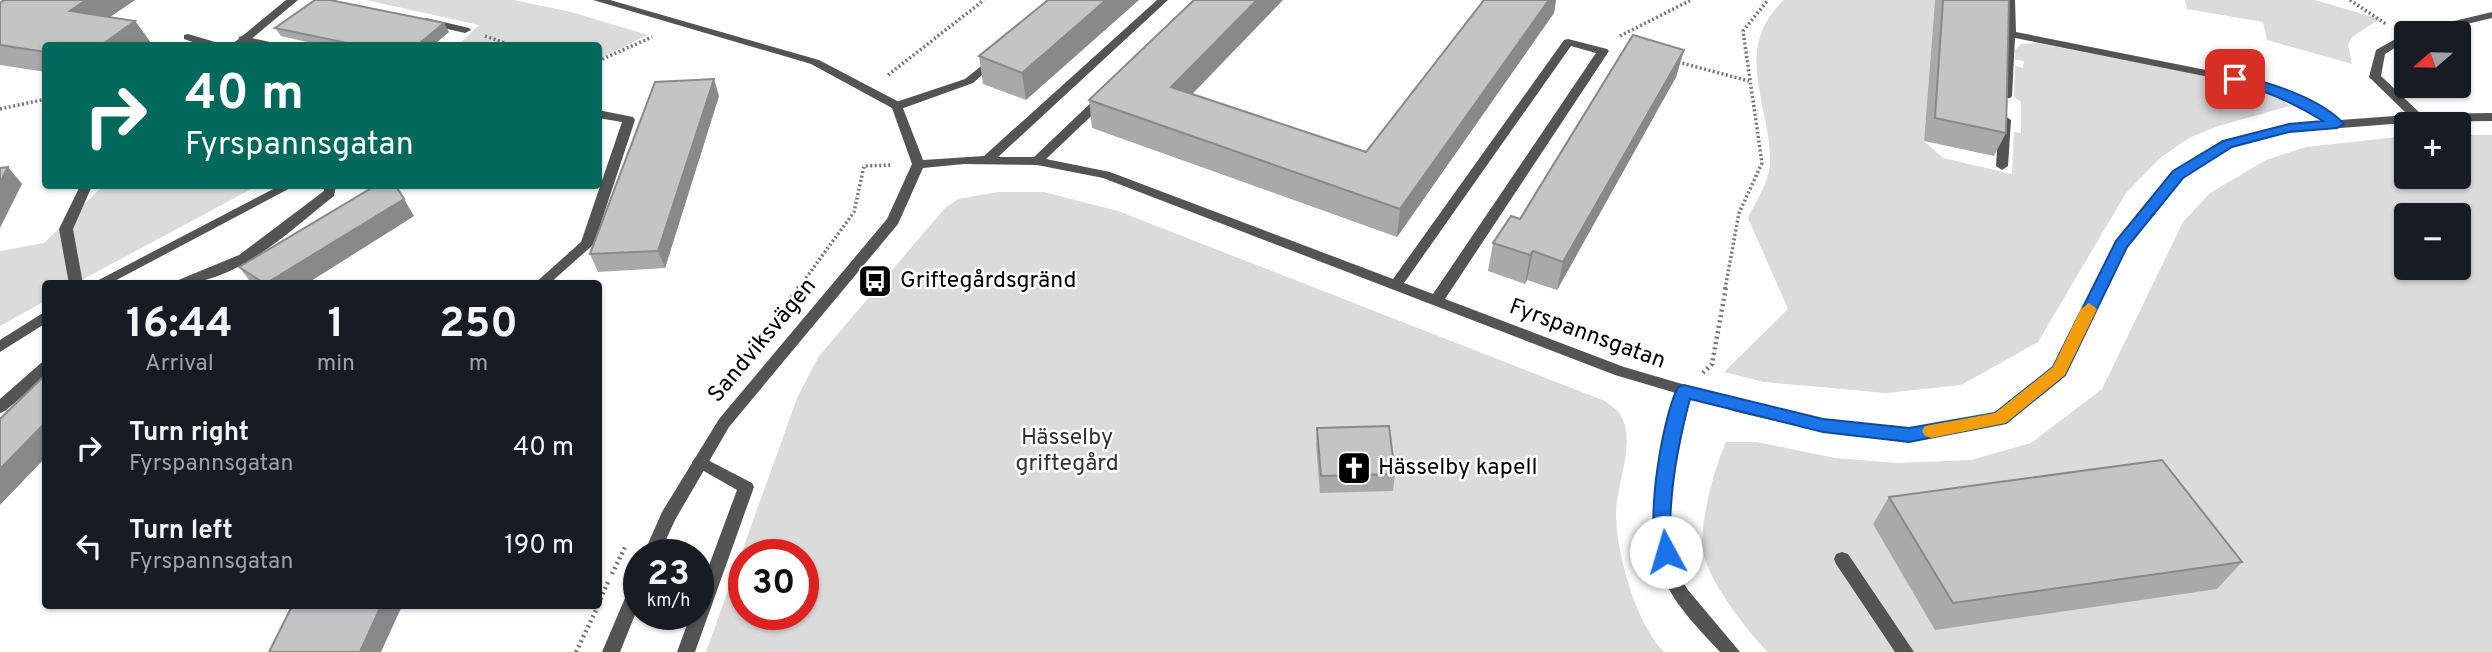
<!DOCTYPE html>
<meta charset="utf-8">
<style>
body{margin:0;font-family:Overpass,sans-serif;background:#20242c;color:#f1f3f6;height:100vh;display:flex;flex-direction:column;font-size:26px;white-space:nowrap}
*{box-sizing:border-box;margin:0}
p{font-size:23px;color:#9ea1a6}
.icon{flex:none;width:38px;height:38px;fill:none;stroke:currentColor;stroke-width:2;stroke-linecap:round;stroke-linejoin:round}
.map{position:relative;flex:1;overflow:hidden}
.sheet{position:absolute;left:42px;top:280px;width:560px;height:329px;display:flex;flex-direction:column;background:#171b24;border-radius:7px;box-shadow:0 2px 5px #0004}
.sheet>*{flex:none}
.banner{position:absolute;left:42px;top:42px;width:560px;height:147px;border-radius:7px;box-shadow:0 2px 5px #0004;background:#00695c;color:#fff;overflow:hidden}
.needle{width:46px;rotate:250deg}
.tools{position:absolute;left:2394px;top:21px;display:grid;gap:14px}
.tools a{display:grid;place-items:center;width:77px;height:77px;border-radius:7px;background:#171b24;box-shadow:0 2px 5px #0004;font-size:35px}
.speed{position:absolute;left:623px;top:539px;display:flex;gap:14px;font-size:35px;font-weight:700;text-align:center}
.speed>*{display:grid;place-content:center;width:91px;height:91px;border-radius:50%;background:#171b24;box-shadow:0 2px 5px #0004;line-height:1}
.speed small{font-size:18px;font-weight:400}
.speed .limit{border:10px solid #d22;background:#fff;color:#111}
.pin{position:absolute;display:grid;place-items:center;width:60px;height:60px;color:#fff;margin:-30px;border-radius:14px;box-shadow:0 4px 10px #0006}
.me{position:absolute;width:77px;margin:-38px;rotate:354deg;stroke-linejoin:round;filter:drop-shadow(0 0 5px #0008)}
.turn{display:flex;align-items:center;gap:24px;height:147px;padding:0 28px;font-size:32px}
.turn .icon{width:91px;height:91px;stroke-width:2.5}
.turn b{display:block;font-size:49px;line-height:60px}
.eta{display:flex;justify-content:space-evenly;align-items:center;height:119px;text-align:center}
.eta b{font-size:42px;font-weight:700;line-height:49px}
ul{padding:0;list-style:none}
li{display:flex;align-items:center;gap:21px;height:98px;padding:0 28px}
li div{flex:1}
li b{display:block;font-size:26px}
li em{font-style:normal}
.map>svg:first-child{display:block}
.green{fill:#dbdbdb;fill-rule:evenodd}
.lines{fill:none;stroke-linecap:round;stroke-linejoin:round}
.path-far1{stroke:#767676;stroke-width:3.5;stroke-dasharray:2 2.5;stroke-linecap:butt}
.path{stroke:#767676;stroke-width:4.5;stroke-dasharray:2 3.5;stroke-linecap:butt}
.service{fill:#545454;fill-rule:evenodd}
.minor{fill:#545454;fill-rule:evenodd}
.wall{fill:#a9a9a9}
.shaded-wall{fill:#898989}
.building{fill:#c4c4c4;stroke:#898989;stroke-width:2}
.route{fill:#1a73e8;stroke:#114b97;stroke-width:2}
.slow{fill:#f59e0b}
.labels{text-anchor:middle;dominant-baseline:central;stroke-width:5;stroke-linejoin:round;paint-order:stroke}
.poi-label{font-size:23px;fill:#000;stroke:#fff;text-anchor:start}
.street-label{font-size:23px;fill:#000;stroke:#fff}
.park-label{font-size:23px;fill:#323232;stroke:#fff}
</style>
<div class="map">
<svg width="2492" height="652" viewBox="0 0 2492 652">
<rect width="100%" height="100%" fill="#fff"/>
<path class="green" d="M366 0H514L571 12 648 35 599 59 598 46 458 45 479 25Z
M1784 0H1935L1924 141 1943 158 2012 174 2014 132 2021 133V102L2014 97 2015 66 2023 68 2024 61 2015 60V50L2021 44 2036 43 2254 85 2276 95 2290 106 2218 126 2189 138 2160 158 2126 193 2038 342 1961 385 1886 393 1764 382 1724 372 1788 309 1748 218C1755 203 1770 180 1770 163 1771 104 1731 50 1784 0Z
M2185 0H2315L2380 19 2352 37 2348 45 2352 64 2267 40 2263 22 2187 9Z
M2459 135H2492V652H1768C1747 631 1701 573 1702 542 1703 512 1714 469 1726 442H1757L1835 458 1896 463 1971 460 2031 443 2102 389 2183 222 2210 193 2266 160 2306 147 2406 136V177H2459ZM2406 215H2459V268H2406Z
M103 186H257L76 283 46 284 45 301 0 326V251L44 243Z
M998 192H1044L1118 211 1605 401C1610 405 1618 410 1621 416 1637 445 1615 485 1616 516 1617 556 1636 623 1664 652H706L797 398 819 356 945 208 958 199ZM744 555H803V614H744Z"/>
<g class="lines">
<path class="path-far1" d="M2350 0 2386 24
M485 36 514 46
M1620 36 1691 0
M598 61 652 37
M1678 62 1749 81
M888 75 984 0
M0 109 46 99
M798 289 854 212 864 166 892 165
M1725 289 1739 213 1762 163 1743 31 1768 0"/>
<path class="path" d="M782 311 799 287
M1703 373 1712 364 1726 287
M612 574 625 547
M598 604 608 582
M576 652 598 606"/>
<path class="service" d="M426 18 469 28 471 30 465 33 422 23 421 21Z
M188 34 222 44 223 46H204L184 39V35Z
M243 36 279 44 280 46H257L239 41V37Z
M995 55 1001 58 999 60 973 83 901 109 897 110 891 106 893 103 965 79Z
M324 186H336L334 196C288 232 237 284 175 284L176 281 239 255 324 191Z
M46 362V376L5 411 0 413V399L41 363Z
M700 456 752 483 754 487 695 652H677L691 614H698V595L737 490 695 466 692 462 695 458Z"/>
<path class="minor" d="M286 0H298L243 46H230Z
M593 0H610L819 60 901 103 923 160 984 156 1157 0H1168L998 157H1034L1098 96H1106V102L1046 159 1110 172 1393 279 1564 40 1568 39 1607 49 1609 51 1445 299 1624 367 1737 400 1823 420 1909 429 1995 414 2053 368 2116 241 2174 172 2224 141 2289 124 2325 122 2294 103 2259 87 2015 38 2012 96 2010 98H2002L2000 96 2005 0H2015L2016 32 2266 82 2302 97 2340 120 2408 115 2369 77 2376 50 2406 33H2408H2406V41L2385 54 2381 76 2421 114 2492 113V121L2418 122 2289 132 2232 147 2182 178 2127 246 2064 375 2004 423 1909 441 1823 432 1737 412 1690 397 1672 484 1670 533 1673 556 1679 576 1688 590 1740 652H1720C1700 630 1676 607 1664 579 1640 525 1661 448 1676 393L1615 375 1103 178 1037 165 964 164 923 168 898 224 729 427 675 520 659 555H643L662 512 719 419 887 219 912 164 892 108 811 64ZM1571 46 1596 53 1433 294 1404 283Z
M2492 12V18L2429 33H2410L2412 31Z
M598 110 633 117 635 120 594 244 549 284H534L581 242 622 122 598 118Z
M2005 116 2011 120 2008 166 2002 170 1996 166 1999 120Z
M80 186H92L73 229 83 284H69L59 229Z
M279 186H294L109 284H91Z
M46 311V323L0 352V340Z
M1842 552 1848 554 1914 652H1895L1836 564 1834 559 1836 554Z
M639 577V605L620 652H602L631 584 633 579Z"/>
</g>
<path class="wall" d="M4 0H135L110 17 135 21 151 43 148 46H46V72L0 65V3Z
M1048 0 1026 100 983 84 979 56Z
M1484 0H1556L1554 13 1397 237 1092 128 1089 100 1193 94 1366 152Z
M1935 0H2009L2006 133 1994 156 1924 141Z
M275 28 449 32 432 46H324L281 36Z
M1684 50 1676 77 1557 290 1527 280 1525 284 1488 271 1493 243 1520 219Z
M719 96 665 268 598 272 590 254Z
M414 216 306 284H252L239 267Z
M1317 428 1395 474 1393 491 1320 493 1316 445Z
M1889 497 2242 562 2217 589 1935 630 1873 524Z"/>
<path class="shaded-wall" d="M86 0H135L86 33 70 11Z
M1106 0H1139L1026 100 1022 73Z
M1257 0H1283L1173 114 1171 87Z
M1549 0H1556L1554 13 1397 237 1400 209Z
M135 21 151 43 148 46H100Z
M444 23 449 32 432 46H416Z
M1684 50 1676 77 1557 290 1563 262Z
M714 79 719 96 665 268 658 251Z
M8 167 22 184 0 228V182Z
M404 199 414 216 306 284H265Z
M1533 251 1527 280 1525 284 1530 255Z
M46 422V457L0 505V469Z
M381 606H402L381 652H360Z"/>
<path class="building" d="M4 0H86L70 11 135 21 100 46H80L66 43 63 46H46V52L0 45V3Z
M315 0H330L444 23 416 46H361L275 28Z
M1048 0H1106L1022 73 979 56Z
M1194 0H1257L1171 87 1366 152 1484 0H1549L1400 209 1089 100Z
M1943 0H2009L2006 133 1935 118Z
M1633 35 1684 50 1563 262 1533 251 1530 255 1493 243 1511 216 1520 219Z
M714 79 658 251 590 254 655 82Z
M8 167 0 182V168Z
M375 186H396L404 199 265 284 239 267Z
M46 374V422L0 469V419Z
M1389 426 1395 474 1321 476 1317 428Z
M2162 460 2242 562 1953 603 1889 497Z
M292 606H381L360 652H269Z"/>
<path class="route" d="M2235 75C2269 82 2320 98 2344 124L2337 128 2289 132 2232 147 2183 178 2127 247 2065 375 2006 423 1909 442 1823 432 1690 399C1679 439 1671 484 1670 526 1670 537 1678 547 1673 558H1659C1644 527 1662 418 1678 387L1684 385 1823 419 1909 428 1995 413 2053 367 2116 241 2173 171 2223 141 2289 124 2323 121C2293 102 2265 90 2230 81L2229 79Z"/>
<path class="slow" d="M2089 303 2097 309 2065 375 2006 423 1931 438 1925 436 1922 431 1925 426 1995 413 2053 367 2081 309Z"/>
<defs>
<g id="bus-square" transform="scale(1.75)"><rect x="-9" y="-9" width="18" height="18" rx="4" fill="#000" stroke="#fff"/><path d="M-5-6H5V4H4V6H2V4H-2V6H-4V4H-5ZM-3.5-4V0h7V-4ZM-3.5 1.2v1.5H-2V1.2ZM2 1.2v1.5H3.5V1.2Z" fill="#fff"/></g>
<g id="church-square" transform="scale(1.75)"><rect x="-9" y="-9" width="18" height="18" rx="4" fill="#000" stroke="#fff"/><path d="M-1.2-6h2.4v3.5h3.3v2.4h-3.3V6h-2.4V-.1h-3.3v-2.4h3.3Z" fill="#fff"/></g>
</defs>
<g fill-rule="evenodd">
<use href="#bus-square" x="875" y="281"/>
<use href="#church-square" x="1354" y="468"/>
</g>
<g class="labels">
<g class="poi-label">
<text x="900" y="281">Griftegårdsgränd</text>
<text x="1378" y="468">Hässelby kapell</text>
</g>
<g class="street-label">
<text transform="translate(1587 335) rotate(20)">Fyrspannsgatan</text>
<text transform="translate(763 341) rotate(-50)">Sandviksvägen</text>
</g>
<g class="park-label">
<text x="1067" y="438">Hässelby<tspan x="1067" dy="26">griftegård</tspan></text>
</g>
</g>
</svg>
<div class="tools">
<a><svg class="needle" viewBox="-14 -14 28 28"><path d="M0-13l5 13h-10z" fill="#e53935"/><path d="M0 13l5-13h-10z" fill="#9ea1a6"/></svg></a>
<a>+</a>
<a>−</a>
</div>
<div class="speed"><div>23<small>km/h</small></div><div class="limit">30</div></div>
<div class="pin" style="left:2235px;top:79px;background:#d93025"><svg class="icon" aria-label="arrive" viewBox="0 0 24 24"><path d="M6 21V4h12l-3 4 3 4H6"/></svg></div>
<svg class="me" style="left:1666px;top:552px" viewBox="-20 -20 40 40"><circle r="19" fill="#fff"/><path d="M0-13L10 11 0 6-10 11z" fill="#1a73e8"/></svg>
<div class="banner">
<div class="turn"><svg class="icon" aria-label="right" viewBox="0 0 24 24"><path d="M7 20v-9h11M14 6l5 5-5 5"/></svg><div><b>40 m</b>Fyrspannsgatan</div></div>
</div>
<section class="sheet">
<div class="eta">
<div><b>16:44</b><p>Arrival</p></div>
<div><b>1</b><p>min</p></div>
<div><b>250</b><p>m</p></div>
</div>
<ul>
<li><svg class="icon" aria-label="right" viewBox="0 0 24 24"><path d="M7 20v-9h11M14 6l5 5-5 5"/></svg><div><b>Turn right</b><p>Fyrspannsgatan</p></div><em>40 m</em></li>
<li><svg class="icon" aria-label="left" viewBox="0 0 24 24"><path d="M17 20v-9H6M10 6l-5 5 5 5"/></svg><div><b>Turn left</b><p>Fyrspannsgatan</p></div><em>190 m</em></li>
</ul>
</section>
</div>
